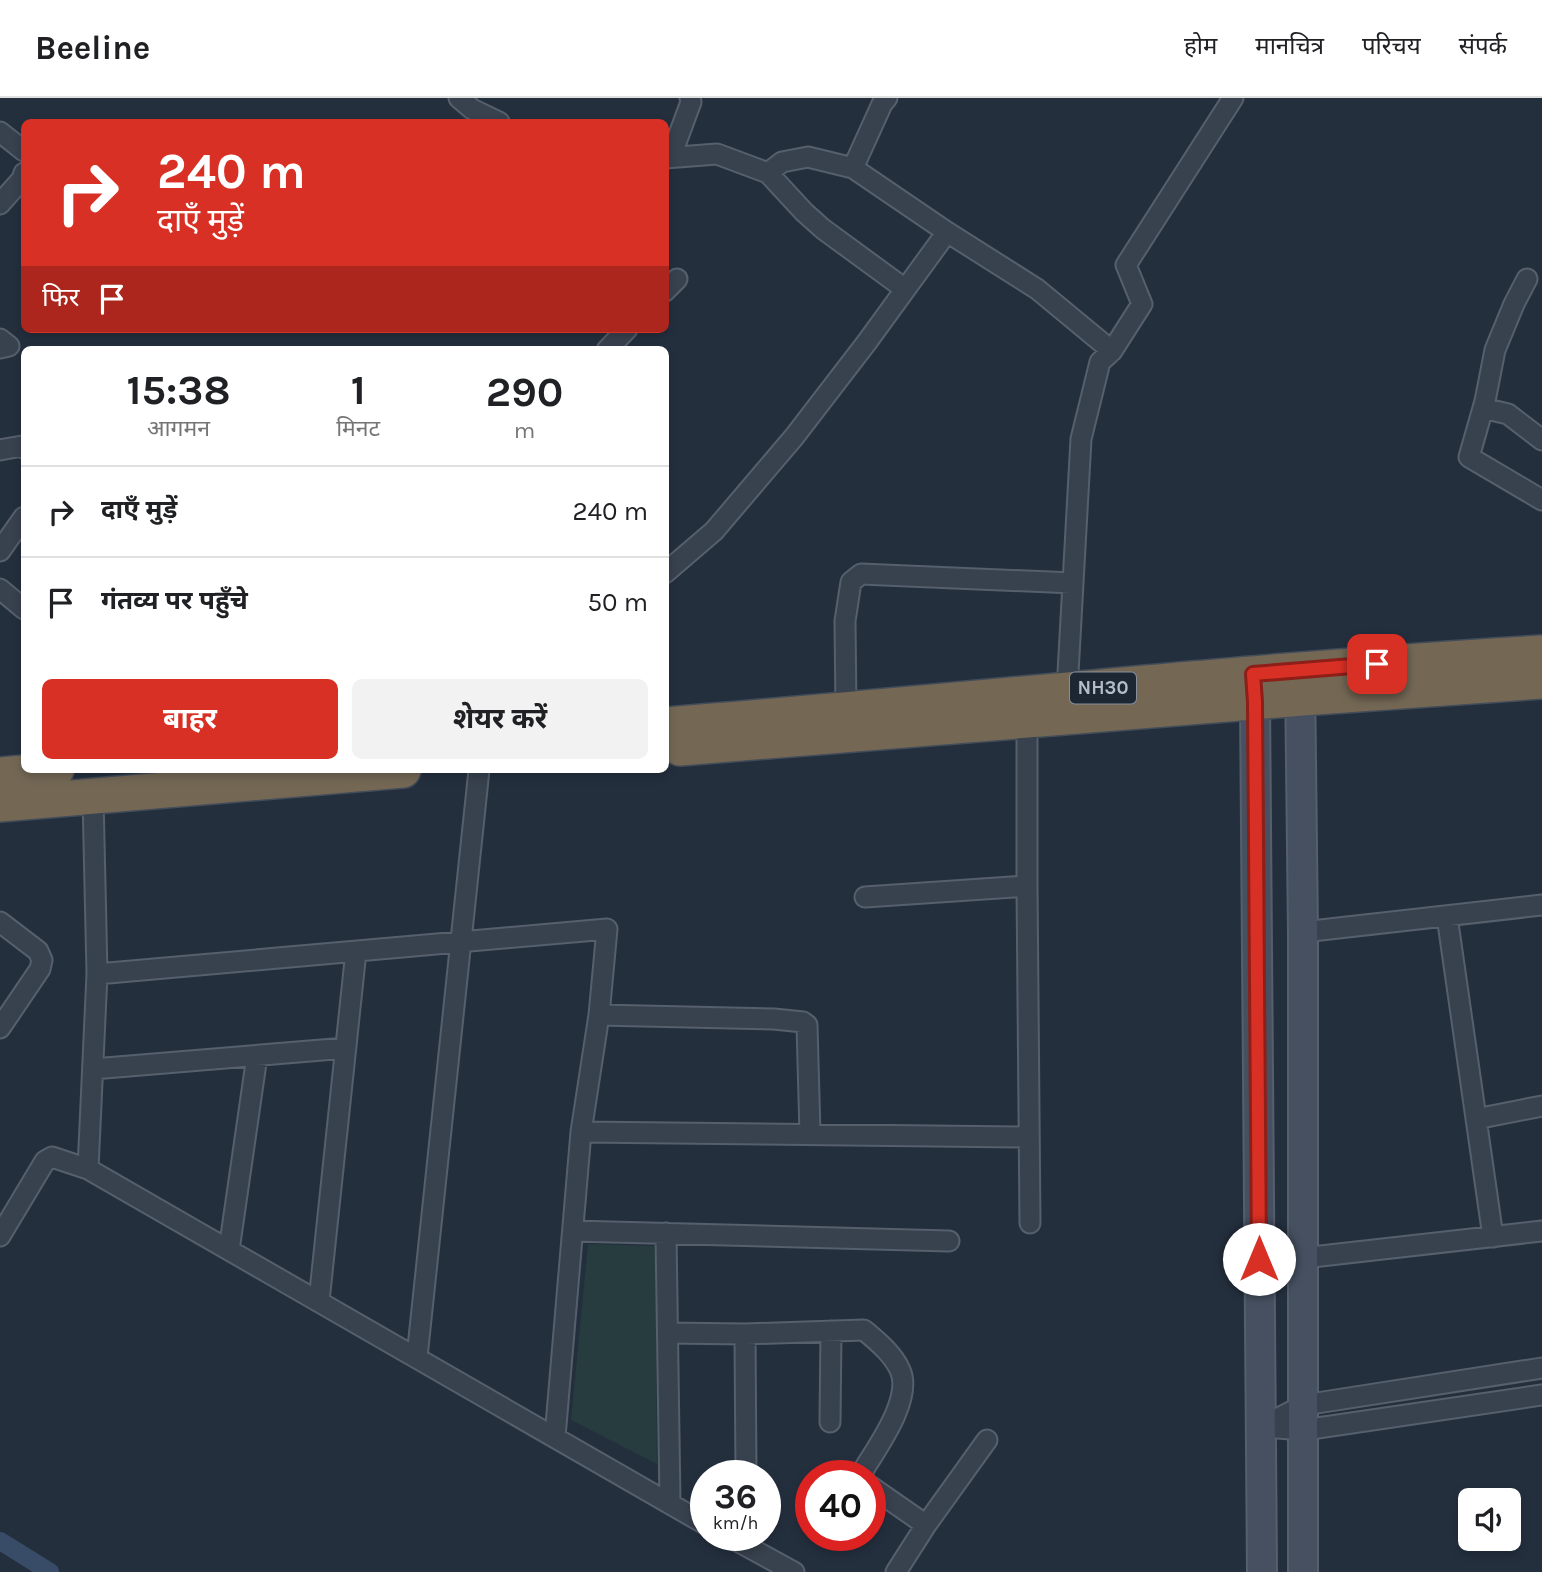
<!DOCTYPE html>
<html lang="hi">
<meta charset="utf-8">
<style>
body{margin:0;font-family:Karla,"Noto Sans Devanagari",sans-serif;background:#f2f2f2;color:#202124;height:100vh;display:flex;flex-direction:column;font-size:26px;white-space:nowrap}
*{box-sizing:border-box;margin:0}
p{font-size:23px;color:#757577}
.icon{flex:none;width:38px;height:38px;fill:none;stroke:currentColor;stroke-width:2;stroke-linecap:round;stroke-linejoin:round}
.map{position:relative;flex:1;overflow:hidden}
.drawer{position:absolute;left:21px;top:248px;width:648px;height:427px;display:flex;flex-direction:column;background:#fff;border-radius:10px;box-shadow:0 4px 10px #0003}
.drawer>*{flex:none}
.hud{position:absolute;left:21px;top:21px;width:648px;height:214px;border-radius:10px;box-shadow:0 4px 10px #0003;background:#d93025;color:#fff;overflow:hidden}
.tools{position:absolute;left:1458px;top:1390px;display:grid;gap:14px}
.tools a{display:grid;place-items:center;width:63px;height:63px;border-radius:10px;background:#fff;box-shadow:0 4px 10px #0003;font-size:35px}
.speed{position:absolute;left:690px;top:1362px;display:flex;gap:14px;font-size:35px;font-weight:700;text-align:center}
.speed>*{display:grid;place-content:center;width:91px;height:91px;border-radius:50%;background:#fff;box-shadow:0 4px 10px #0003;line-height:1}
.speed small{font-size:18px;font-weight:400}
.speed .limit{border:10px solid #d22;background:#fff;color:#111}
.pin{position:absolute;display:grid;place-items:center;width:60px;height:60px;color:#fff;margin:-30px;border-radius:14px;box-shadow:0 4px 10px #0006}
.me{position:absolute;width:77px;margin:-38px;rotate:0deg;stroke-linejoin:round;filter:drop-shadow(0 0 5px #0008)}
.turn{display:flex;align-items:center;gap:24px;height:147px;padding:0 21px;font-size:32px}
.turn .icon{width:91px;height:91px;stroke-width:2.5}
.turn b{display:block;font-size:49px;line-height:60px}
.then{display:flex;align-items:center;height:66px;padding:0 21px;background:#0003;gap:14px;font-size:26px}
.eta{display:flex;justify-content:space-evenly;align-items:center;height:119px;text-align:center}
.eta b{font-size:42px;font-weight:700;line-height:49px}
.primary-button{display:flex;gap:14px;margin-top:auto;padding:14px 21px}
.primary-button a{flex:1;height:80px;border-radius:10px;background:#d93025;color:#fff;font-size:28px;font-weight:700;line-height:80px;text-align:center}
.primary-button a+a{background:#f2f2f2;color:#202124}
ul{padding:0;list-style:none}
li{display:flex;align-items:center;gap:21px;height:91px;padding:0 21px;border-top:2px solid #e0e0e0}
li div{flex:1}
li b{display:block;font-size:26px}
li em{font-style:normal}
header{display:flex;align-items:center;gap:42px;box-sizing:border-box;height:98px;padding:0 35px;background:#fff;border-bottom:2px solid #e0e0e0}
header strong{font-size:33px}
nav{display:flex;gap:38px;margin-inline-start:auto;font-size:24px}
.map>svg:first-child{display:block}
.green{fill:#263c3f}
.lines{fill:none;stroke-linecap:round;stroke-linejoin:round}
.canal{stroke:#394c67;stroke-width:18}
.street-casing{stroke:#565f6c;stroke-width:23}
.secondary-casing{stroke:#565f6c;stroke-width:32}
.highway-casing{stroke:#434c59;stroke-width:38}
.street{stroke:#38414e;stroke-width:19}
.secondary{stroke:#465061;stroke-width:28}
.highway{stroke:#746855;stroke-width:35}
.route-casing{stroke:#8d1f18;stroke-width:18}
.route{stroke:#d93025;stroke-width:12}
.labels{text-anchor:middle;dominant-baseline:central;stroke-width:5;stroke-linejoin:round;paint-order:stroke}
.shield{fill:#1d2633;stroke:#878f9c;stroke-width:2}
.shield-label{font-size:19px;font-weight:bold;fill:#b4bcc9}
</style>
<header>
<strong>Beeline</strong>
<nav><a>होम</a><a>मानचित्र</a><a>परिचय</a><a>संपर्क</a></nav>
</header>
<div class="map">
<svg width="1542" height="1474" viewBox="0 0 1542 1474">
<rect width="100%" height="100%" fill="#242f3e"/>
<path class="green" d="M588 1146 656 1148 657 1366 571 1322Z"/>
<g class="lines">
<path class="canal" d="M0 1443 50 1474"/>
<g class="street-casing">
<path id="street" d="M459 0 472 11 499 24
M0 34 24 53
M671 58 691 4 690 0
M665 60 717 56 768 75 804 114 823 131 905 191
M853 70 882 6 887 0
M768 75 782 64 808 59 853 70 947 134 1037 191 1112 253
M0 106 22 81 24 75
M1527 181 1514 206 1495 252 1485 303 1469 359 1542 402
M665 193 677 181
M0 241 9 248 0 250
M607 252 627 231
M1483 310 1508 316 1542 342
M0 352 22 348 24 350
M0 453 24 419
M665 475 714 433 794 339 867 244 947 134
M0 491 24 511
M1067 593 1081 341 1100 264 1112 253 1142 206 1126 167 1233 0
M846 612 845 523 851 484 861 476 1073 485
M1027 622V788L1030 1125
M865 799 1027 788
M1447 818 1493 1139
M0 824 38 853 42 862 40 871 0 930
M1303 834 1542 807
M97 876 607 831 599 917 581 1034 555 1339
M599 917 774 921 803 924 807 927 810 1036
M93 971 346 950
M1476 1021 1542 1008
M581 1034 1029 1039
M88 1071 97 876 93 699
M573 1133 949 1143
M666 1135 670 1405
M0 1138 45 1063 52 1059 88 1071 705 1426
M229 1152 257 958
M1303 1160 1542 1133
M319 1203 356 853
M668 1235 745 1236 864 1232C877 1243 893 1256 900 1272 913 1300 878 1348 864 1371L863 1377
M745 1236 746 1377
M417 1259 479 672
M830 1324 831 1233
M1261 1329 1304 1307 1542 1270
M1262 1329 1304 1332 1542 1297
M870 1388 926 1427 987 1342
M726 1437 794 1474
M896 1474 926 1427"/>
</g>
<g class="secondary-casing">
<path id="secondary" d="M1300 579 1303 834V1474
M1254 584 1255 604 1262 1474"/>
</g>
<g class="highway-casing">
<path id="highway" d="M665 627C957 604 1249 572 1542 555
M680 650 1302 600 1542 583
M0 677 56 672
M0 706 403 672"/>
</g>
<use href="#street" class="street"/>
<use href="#secondary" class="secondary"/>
<use href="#highway" class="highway"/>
</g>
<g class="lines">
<g class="route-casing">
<path id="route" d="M1259 1161 1255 604 1253 576 1377 566"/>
</g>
<use href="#route" class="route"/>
</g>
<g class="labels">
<rect class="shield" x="1070" y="574.5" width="66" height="31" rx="5"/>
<g class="shield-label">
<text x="1103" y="590">NH30</text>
</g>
</g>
</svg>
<div class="tools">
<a><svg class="icon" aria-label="sound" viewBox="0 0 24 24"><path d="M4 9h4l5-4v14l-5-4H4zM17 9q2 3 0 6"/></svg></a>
</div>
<div class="speed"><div>36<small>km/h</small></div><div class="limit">40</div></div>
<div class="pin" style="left:1377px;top:566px;background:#d93025"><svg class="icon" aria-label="arrive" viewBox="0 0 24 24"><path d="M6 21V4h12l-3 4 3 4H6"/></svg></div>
<svg class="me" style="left:1259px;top:1161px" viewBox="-20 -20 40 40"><circle r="19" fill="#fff"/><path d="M0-13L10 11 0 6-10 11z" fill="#d93025"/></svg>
<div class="hud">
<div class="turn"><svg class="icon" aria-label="right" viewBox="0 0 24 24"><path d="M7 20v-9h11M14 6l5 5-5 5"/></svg><div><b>240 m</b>दाएँ मुड़ें</div></div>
<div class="then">फिर<svg class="icon" aria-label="arrive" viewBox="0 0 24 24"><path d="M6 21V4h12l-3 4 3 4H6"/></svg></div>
</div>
<section class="drawer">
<div class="eta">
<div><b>15:38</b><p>आगमन</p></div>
<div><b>1</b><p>मिनट</p></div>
<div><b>290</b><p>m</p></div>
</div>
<ul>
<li><svg class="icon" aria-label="right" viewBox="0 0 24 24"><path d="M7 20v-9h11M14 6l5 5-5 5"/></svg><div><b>दाएँ मुड़ें</b></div><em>240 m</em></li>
<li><svg class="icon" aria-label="arrive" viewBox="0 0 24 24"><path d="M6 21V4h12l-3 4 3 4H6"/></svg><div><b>गंतव्य पर पहुँचे</b></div><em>50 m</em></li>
</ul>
<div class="primary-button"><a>बाहर</a><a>शेयर करें</a></div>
</section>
</div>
